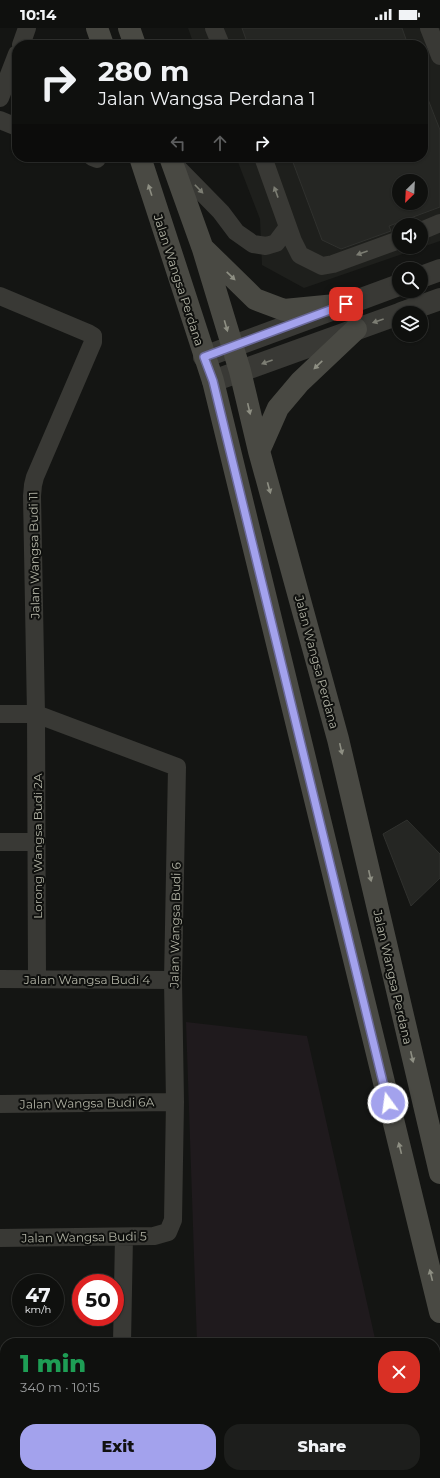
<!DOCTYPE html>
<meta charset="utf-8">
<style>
body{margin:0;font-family:Montserrat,sans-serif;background:#1d1e1c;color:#f1f3f6;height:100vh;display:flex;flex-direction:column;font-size:15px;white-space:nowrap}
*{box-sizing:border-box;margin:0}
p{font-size:13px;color:#9b9d9e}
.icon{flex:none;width:22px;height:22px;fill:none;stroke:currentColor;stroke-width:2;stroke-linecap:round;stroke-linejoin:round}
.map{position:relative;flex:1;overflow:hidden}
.panel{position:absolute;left:0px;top:1310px;width:440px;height:140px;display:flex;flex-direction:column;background:#0f100e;border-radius:16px 16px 0 0;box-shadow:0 1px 3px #0004,0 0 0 1px #2f302e}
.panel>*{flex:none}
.top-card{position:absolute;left:12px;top:12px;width:416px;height:122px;border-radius:16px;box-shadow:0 1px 3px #0004,0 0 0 1px #2f302e;background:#0f100e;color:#f1f3f6;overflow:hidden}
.needle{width:26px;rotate:204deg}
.tools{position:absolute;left:392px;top:146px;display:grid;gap:8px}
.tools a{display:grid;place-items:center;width:36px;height:36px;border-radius:50%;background:#0f100e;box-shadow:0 1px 3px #0004,0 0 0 1px #2f302e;font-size:20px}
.speed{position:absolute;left:12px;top:1246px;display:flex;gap:8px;font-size:20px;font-weight:700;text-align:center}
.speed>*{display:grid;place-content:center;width:52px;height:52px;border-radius:50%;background:#0f100e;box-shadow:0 1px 3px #0004,0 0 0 1px #2f302e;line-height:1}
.speed small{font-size:10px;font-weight:400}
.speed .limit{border:6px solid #d22;background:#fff;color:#111}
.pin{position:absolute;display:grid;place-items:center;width:34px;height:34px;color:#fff;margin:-17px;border-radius:8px;box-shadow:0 2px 6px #0006}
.me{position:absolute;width:44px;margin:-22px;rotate:346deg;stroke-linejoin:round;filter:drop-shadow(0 0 3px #0008)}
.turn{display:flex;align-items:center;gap:14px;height:84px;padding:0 20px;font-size:18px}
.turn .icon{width:52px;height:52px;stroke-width:2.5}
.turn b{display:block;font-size:28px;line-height:34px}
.lanes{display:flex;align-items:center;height:38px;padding:0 20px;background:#0003;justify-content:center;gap:20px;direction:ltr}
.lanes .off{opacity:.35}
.round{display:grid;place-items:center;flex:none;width:42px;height:42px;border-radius:16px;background:#1d1e1c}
.overview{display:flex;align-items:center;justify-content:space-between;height:68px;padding:0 20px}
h1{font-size:24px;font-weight:800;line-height:30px;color:#1e9e55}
.action{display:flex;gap:8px;margin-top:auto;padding:8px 20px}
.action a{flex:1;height:46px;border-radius:16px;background:#a3a2ed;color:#111;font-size:16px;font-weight:800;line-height:46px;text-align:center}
.action a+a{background:#1d1e1c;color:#f1f3f6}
.status{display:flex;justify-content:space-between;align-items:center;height:28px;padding:0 20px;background:#0f100e;direction:ltr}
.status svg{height:11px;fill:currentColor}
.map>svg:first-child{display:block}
.built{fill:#1e1f1c;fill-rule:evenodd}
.green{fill:#1f1a1d}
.building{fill:#252623;stroke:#30312e;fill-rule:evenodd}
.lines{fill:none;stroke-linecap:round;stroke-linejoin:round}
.minor{stroke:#393935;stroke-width:18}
.tertiary{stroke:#393935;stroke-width:22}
.secondary{stroke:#494943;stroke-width:22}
.oneway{fill:#7c7d73}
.oneway2{fill:#8e8f83}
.route-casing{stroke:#6a699a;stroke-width:10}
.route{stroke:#a3a2ed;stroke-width:7}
.labels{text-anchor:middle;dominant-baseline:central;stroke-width:4;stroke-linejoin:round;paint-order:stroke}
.street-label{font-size:12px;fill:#b3b4a6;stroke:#0f100e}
</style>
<div class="status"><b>10:14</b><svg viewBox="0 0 49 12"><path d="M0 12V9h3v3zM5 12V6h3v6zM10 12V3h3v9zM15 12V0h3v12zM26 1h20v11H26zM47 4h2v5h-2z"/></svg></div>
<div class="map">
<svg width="440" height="1450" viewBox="0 0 440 1450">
<rect width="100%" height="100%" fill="#141513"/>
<path class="built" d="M188 0H440V213L304 260 262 237 260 191 236 129H423V17H194ZM399 153H421V175H399ZM399 197H421V219H399Z"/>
<path class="green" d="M186 994 307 1008 376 1315H197Z
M280 1445H394L378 1450H298Z"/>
<path class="building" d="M242 0H402L408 17H248Z
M424 61 440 102V179L389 198 391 203 341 221 322 212 291 129H423V62ZM399 153H421V175H399Z
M407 792 440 826V850L411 878 383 806Z"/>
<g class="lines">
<path class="minor" d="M214 0 221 17
M429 0 440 28
M21 17 27 0
M0 70 17 26
M0 92 17 99
M92 129 97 131
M263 129 293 213 300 227 322 238 333 236 399 212
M173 135 221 184 236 204 253 216 266 218 276 215 288 199
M421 203 440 195
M0 268 88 305 93 308V314L35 449 33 457 32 468 36 686 37 950
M0 686H36L177 739 173 952 175 1074 173 1192 168 1204 154 1208 0 1210
M0 814H37
M0 951 173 952
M0 1076 175 1074
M122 1315 124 1209"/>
<path class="tertiary" d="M421 249 440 242
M401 285 440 271
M204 329 399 257
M213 353 399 286"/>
<path class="secondary" d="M97 0 103 17
M129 0 135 17
M140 129 213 353 440 1284
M170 129 203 221 240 343 259 423 338 711 440 1145
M204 221 255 271 284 282 346 276
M259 423 278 380 300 354 356 301"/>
</g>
<defs><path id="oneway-solid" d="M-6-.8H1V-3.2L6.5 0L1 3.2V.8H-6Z"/></defs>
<g class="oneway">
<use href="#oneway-solid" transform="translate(199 161) rotate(46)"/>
<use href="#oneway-solid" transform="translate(276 164) rotate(-110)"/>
<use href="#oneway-solid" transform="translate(362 225) rotate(160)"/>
<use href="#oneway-solid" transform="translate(378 293) rotate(161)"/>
<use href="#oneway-solid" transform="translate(267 334) rotate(160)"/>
</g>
<g class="oneway2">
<use href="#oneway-solid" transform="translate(150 162) rotate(-108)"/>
<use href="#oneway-solid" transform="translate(231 248) rotate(44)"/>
<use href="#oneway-solid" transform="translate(226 298) rotate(74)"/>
<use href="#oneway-solid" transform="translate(318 337) rotate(136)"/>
<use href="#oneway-solid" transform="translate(249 381) rotate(77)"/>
<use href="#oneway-solid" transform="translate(269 460) rotate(75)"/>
<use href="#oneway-solid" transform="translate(341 721) rotate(77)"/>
<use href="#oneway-solid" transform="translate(370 848) rotate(77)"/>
<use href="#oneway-solid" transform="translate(412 1029) rotate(77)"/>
<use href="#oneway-solid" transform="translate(400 1120) rotate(-104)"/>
<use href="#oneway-solid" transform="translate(431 1247) rotate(-104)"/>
</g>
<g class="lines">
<g class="route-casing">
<path id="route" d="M346 276 204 329 213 353 388 1075"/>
</g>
<use href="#route" class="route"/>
</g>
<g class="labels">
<g class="street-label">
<text transform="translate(179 252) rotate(72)">Jalan Wangsa Perdana</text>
<text transform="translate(34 527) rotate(-91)">Jalan Wangsa Budi 11</text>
<text transform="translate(317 634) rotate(75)">Jalan Wangsa Perdana</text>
<text transform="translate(37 818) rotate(-90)">Lorong Wangsa Budi 2A</text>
<text transform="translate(175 897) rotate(-89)">Jalan Wangsa Budi 6</text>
<text transform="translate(393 949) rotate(77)">Jalan Wangsa Perdana</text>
<text x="87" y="951">Jalan Wangsa Budi 4</text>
<text transform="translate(87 1075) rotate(-1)">Jalan Wangsa Budi 6A</text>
<text transform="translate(84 1209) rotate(-1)">Jalan Wangsa Budi 5</text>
</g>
</g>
</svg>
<div class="tools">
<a><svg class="needle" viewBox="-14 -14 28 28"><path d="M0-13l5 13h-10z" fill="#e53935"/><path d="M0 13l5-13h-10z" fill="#9b9d9e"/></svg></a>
<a><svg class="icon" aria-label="sound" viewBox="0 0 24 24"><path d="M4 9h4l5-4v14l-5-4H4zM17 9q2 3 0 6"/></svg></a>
<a><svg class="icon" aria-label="search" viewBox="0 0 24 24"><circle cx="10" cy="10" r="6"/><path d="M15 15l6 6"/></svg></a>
<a><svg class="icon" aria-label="layers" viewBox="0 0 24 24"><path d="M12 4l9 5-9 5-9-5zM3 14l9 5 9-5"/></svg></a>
</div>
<div class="speed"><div>47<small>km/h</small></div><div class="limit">50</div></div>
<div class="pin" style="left:346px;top:276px;background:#d93025"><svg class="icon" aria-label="arrive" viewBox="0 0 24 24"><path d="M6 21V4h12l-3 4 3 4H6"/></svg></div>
<svg class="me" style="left:388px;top:1075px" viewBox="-20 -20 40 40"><circle r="17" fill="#a3a2ed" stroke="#fff" stroke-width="3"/><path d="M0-11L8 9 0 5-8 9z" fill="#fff"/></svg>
<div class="top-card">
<div class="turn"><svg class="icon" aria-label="right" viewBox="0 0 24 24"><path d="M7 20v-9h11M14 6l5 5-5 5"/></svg><div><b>280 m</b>Jalan Wangsa Perdana 1</div></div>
<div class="lanes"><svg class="icon off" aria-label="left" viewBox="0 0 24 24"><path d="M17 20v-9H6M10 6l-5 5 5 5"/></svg><svg class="icon off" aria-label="ahead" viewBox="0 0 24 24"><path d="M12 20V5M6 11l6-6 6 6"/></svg><svg class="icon" aria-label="right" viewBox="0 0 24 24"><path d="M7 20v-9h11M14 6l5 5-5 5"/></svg></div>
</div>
<section class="panel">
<div class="overview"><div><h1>1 min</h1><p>340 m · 10:15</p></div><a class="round" style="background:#d93025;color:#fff"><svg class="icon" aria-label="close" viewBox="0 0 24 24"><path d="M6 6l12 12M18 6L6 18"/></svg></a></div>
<div class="action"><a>Exit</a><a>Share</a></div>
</section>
</div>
